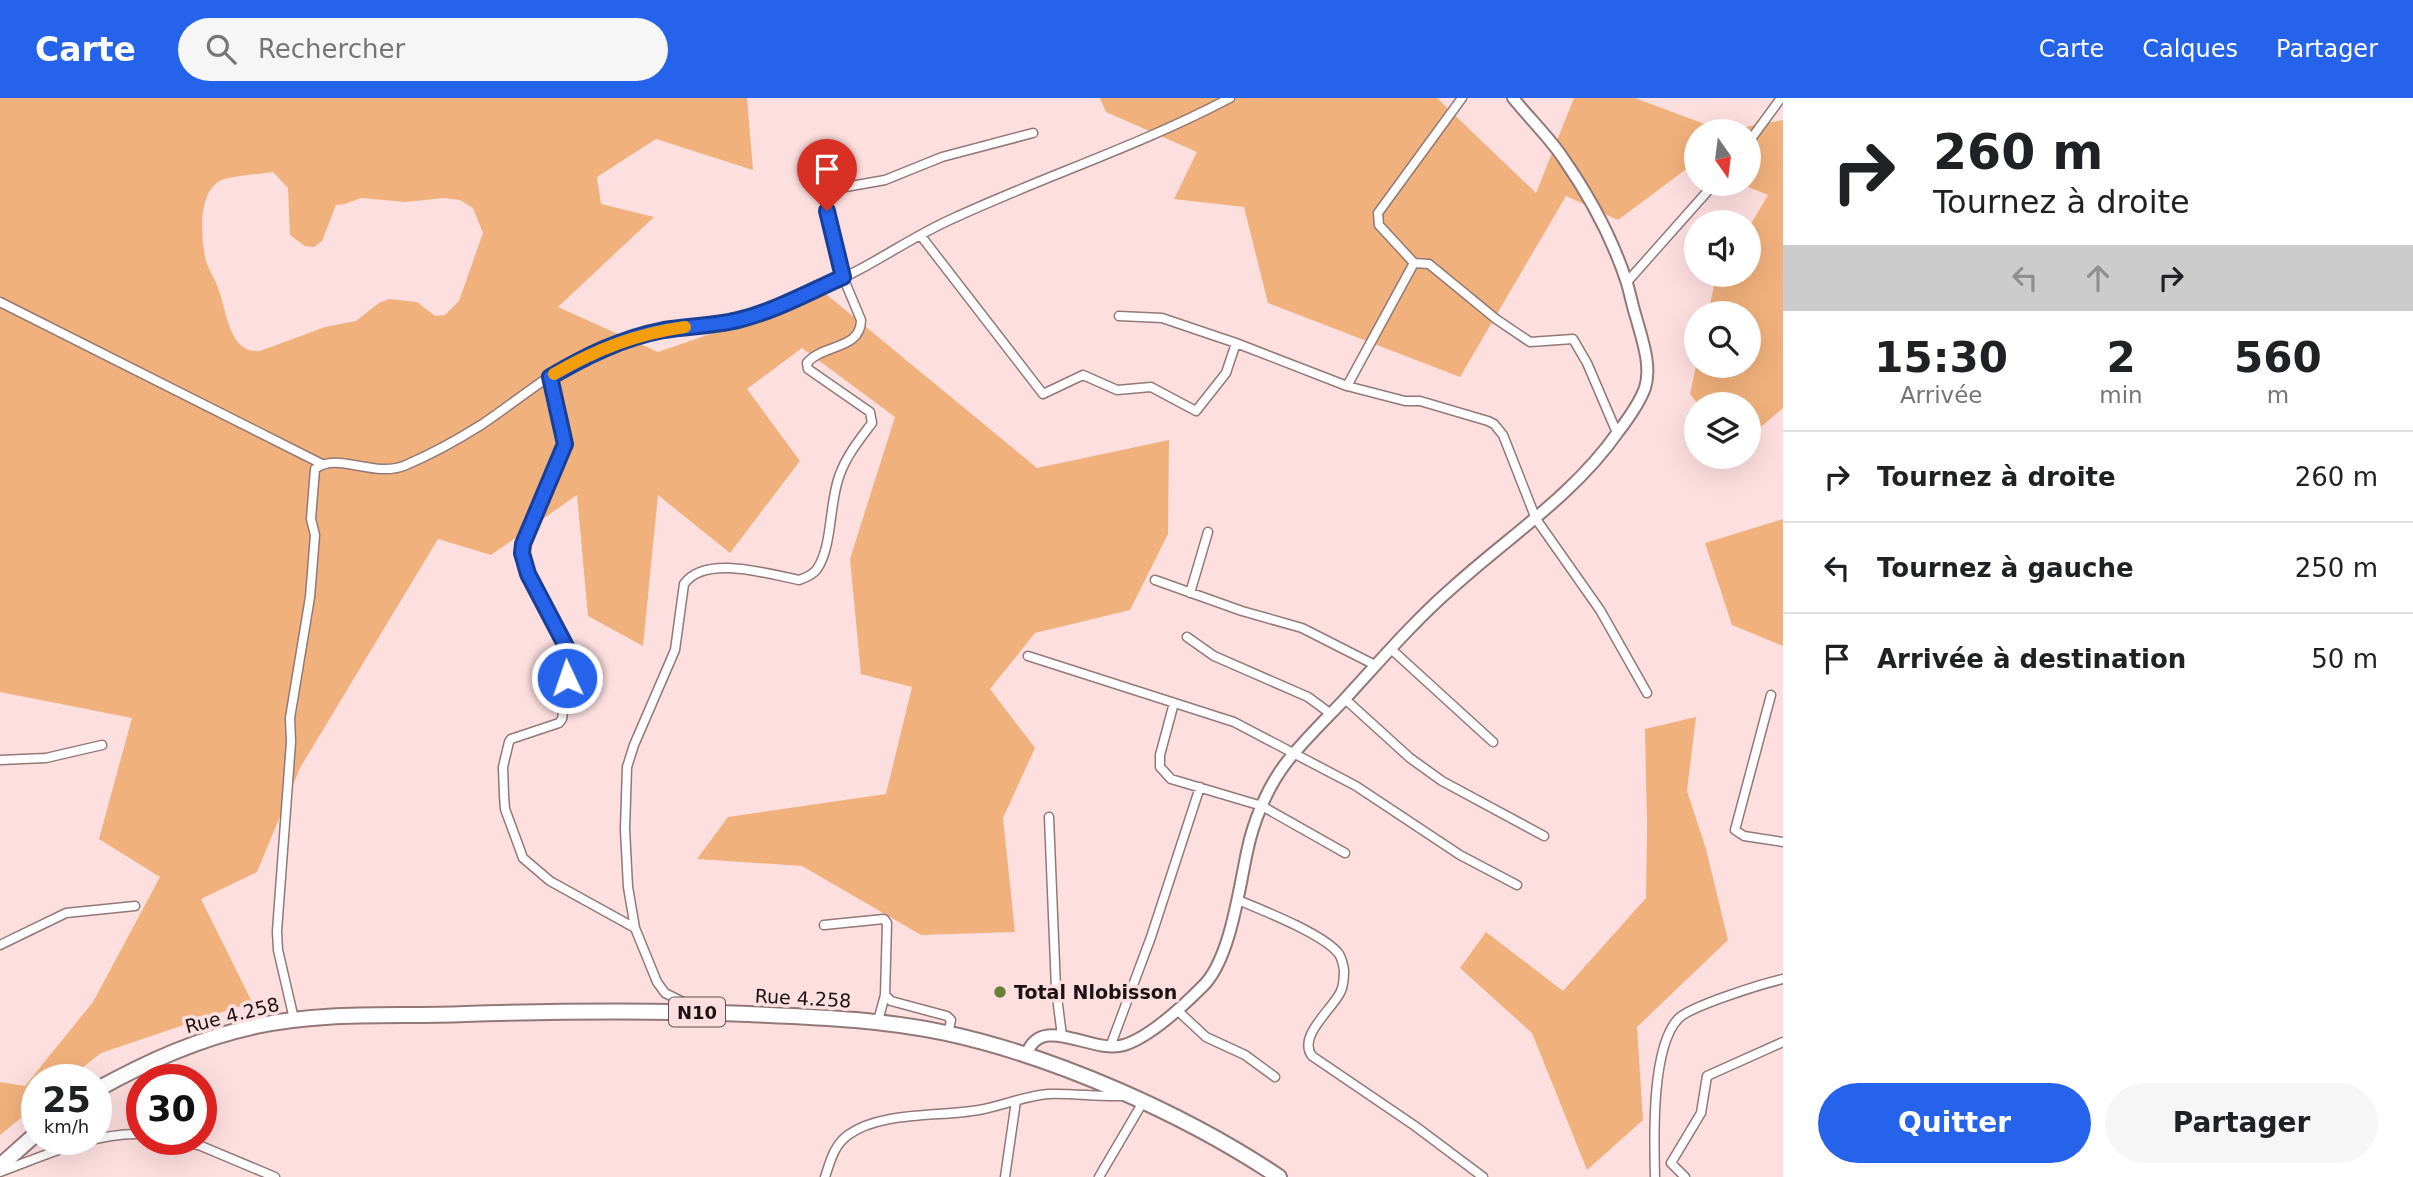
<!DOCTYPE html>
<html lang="fr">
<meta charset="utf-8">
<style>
body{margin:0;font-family:"DejaVu Sans",sans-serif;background:#f6f6f6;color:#202124;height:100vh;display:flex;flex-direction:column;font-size:26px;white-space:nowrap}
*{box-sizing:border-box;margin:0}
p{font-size:23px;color:#757577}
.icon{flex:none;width:38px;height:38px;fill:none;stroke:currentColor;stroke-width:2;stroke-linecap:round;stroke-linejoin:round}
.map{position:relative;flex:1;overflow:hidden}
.sheet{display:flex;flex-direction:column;background:#fff;width:630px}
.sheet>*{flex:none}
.top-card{background:#fff;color:#202124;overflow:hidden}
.needle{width:46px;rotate:166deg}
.controls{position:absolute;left:1684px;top:21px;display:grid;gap:14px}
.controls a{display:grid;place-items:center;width:77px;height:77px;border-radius:50%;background:#fff;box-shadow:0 7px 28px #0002;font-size:35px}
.speed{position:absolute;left:21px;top:966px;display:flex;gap:14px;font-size:35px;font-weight:700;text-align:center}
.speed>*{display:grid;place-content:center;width:91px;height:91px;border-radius:50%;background:#fff;box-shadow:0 7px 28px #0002;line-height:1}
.speed small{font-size:18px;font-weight:400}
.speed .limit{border:10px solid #d22;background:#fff;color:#111}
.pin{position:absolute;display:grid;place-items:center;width:60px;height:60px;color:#fff;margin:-72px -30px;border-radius:50% 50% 50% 0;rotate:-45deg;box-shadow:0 0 7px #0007}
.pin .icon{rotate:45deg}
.me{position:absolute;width:77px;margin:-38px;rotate:357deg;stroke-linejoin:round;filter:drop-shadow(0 0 5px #0008)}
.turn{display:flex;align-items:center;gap:24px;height:147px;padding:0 35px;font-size:32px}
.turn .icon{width:91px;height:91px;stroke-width:2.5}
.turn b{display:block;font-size:49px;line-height:60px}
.lanes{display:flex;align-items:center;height:66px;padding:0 35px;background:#0003;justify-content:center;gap:35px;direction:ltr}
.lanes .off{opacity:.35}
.eta{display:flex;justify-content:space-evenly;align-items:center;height:119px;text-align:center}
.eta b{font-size:42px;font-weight:700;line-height:49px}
.primary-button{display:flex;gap:14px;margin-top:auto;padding:14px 35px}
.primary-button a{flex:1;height:80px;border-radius:42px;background:#2563eb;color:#fff;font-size:28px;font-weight:700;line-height:80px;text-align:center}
.primary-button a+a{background:#f6f6f6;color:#202124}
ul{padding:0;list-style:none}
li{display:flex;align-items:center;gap:21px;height:91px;padding:0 35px;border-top:2px solid #e0e0e0}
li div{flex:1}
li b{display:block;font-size:26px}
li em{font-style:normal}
header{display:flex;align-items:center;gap:42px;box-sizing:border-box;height:98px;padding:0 35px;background:#2563eb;color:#fff}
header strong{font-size:33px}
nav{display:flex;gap:38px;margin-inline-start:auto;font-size:24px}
.search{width:490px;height:63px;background:#f6f6f6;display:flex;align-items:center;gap:18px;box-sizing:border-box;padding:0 24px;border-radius:38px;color:#757577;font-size:26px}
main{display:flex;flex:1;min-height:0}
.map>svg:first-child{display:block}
.green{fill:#f1b17c;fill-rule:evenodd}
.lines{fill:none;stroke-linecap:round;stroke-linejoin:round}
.minor-casing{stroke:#937878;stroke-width:11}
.tertiary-casing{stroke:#937878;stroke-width:14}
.trunk-casing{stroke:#937878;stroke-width:18}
.minor{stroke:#fff;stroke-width:8}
.tertiary{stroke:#fff;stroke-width:10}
.trunk{stroke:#fff;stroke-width:14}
.route-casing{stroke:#184099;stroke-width:18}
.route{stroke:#2563eb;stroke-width:12}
.slow{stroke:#f59e0b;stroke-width:12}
.poi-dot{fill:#688033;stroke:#fedfe0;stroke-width:2.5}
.labels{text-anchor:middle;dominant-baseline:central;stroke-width:7;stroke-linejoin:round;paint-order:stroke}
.shield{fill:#fedfe0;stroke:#605050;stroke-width:2}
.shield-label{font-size:18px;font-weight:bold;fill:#1d1213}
.poi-label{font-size:19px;font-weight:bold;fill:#1d1213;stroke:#fedfe0;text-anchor:start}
.street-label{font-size:19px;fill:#1d1213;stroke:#fedfe0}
</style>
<header>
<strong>Carte</strong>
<div class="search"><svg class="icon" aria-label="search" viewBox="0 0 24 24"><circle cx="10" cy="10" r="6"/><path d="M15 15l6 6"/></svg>Rechercher</div>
<nav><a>Carte</a><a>Calques</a><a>Partager</a></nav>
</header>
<main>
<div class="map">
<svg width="1783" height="1079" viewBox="0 0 1783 1079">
<rect width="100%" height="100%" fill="#fedfe0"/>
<path class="green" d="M0 0H747L753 72 656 41 597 79 601 106 654 119 558 209 658 254 826 196 1037 370 1169 342 1168 436 1130 512 1035 535 990 591 1035 650 1003 720 1015 834 921 837 802 768 697 761 728 719 886 696 912 589 861 576 850 461 895 319 802 250 747 291 800 363 730 455 658 397 643 548 588 518 577 397 491 457 438 441 300 670 257 774 201 801 252 904 101 955 67 982H37V1007L0 1037V984L25 988 93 904 160 779 99 741 132 620 0 594ZM273 74 288 90 290 137 305 148 314 149 322 143 336 107 345 106 361 100 406 104 444 100 460 102 473 110 483 135 459 203 445 217 435 218 417 204 389 201 379 205 356 223 325 229 260 253C229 256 227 214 219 193 216 182 209 173 206 163 201 142 197 95 220 83 229 78 261 76 273 74Z
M1100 0H1437L1536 95 1574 0H1635L1723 33H1696V67L1693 66 1618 122 1566 98 1460 279 1268 205 1244 109 1174 101 1197 54 1106 14Z
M1783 22V310L1748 340V306H1698L1690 296 1696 268H1748V215H1708L1714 188 1721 177H1748V131L1768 97 1741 86H1748V33H1724Z
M1783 421V548L1732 527 1705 445Z
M1696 619 1687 693 1706 751 1728 842 1637 929 1643 1022 1587 1072 1532 935 1460 870 1486 834 1563 893 1646 800 1647 725 1645 631Z"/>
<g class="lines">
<g class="minor-casing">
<path id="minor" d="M1748 45 1781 0
M921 138 1043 296 1083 277 1117 292 1151 289 1196 313 1226 275 1236 245
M1414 165 1429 166 1496 221 1530 244 1573 241 1587 265 1617 335
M1627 184 1714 86
M0 204 322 366
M1119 218 1162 220 1236 245 1347 288 1414 165 1379 127 1378 115 1462 0
M550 279 565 346 523 446C521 479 552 523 568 552L570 560 562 621 559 625 511 641 509 644 503 669 504 697 505 711 523 760 550 783 635 830
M1347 288 1405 303H1420L1488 323 1494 326 1503 337 1536 421 1600 512 1647 595
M1155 482 1242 513 1302 530 1375 567
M1190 495 1208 434
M1187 539 1214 558 1308 599 1331 616
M1391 551 1493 644
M1028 558 1234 624 1356 688 1460 757 1517 787
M1771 597 1735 732 1744 738 1783 744
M1345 601 1410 660 1442 683 1544 738
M1174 605 1160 657V669L1171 681 1262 708 1345 755
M0 662 46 660 102 647
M1049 719 1056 891 1062 938
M1238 802C1262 812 1324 836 1339 856 1342 861 1343 866 1344 872 1344 879 1344 886 1341 893 1333 911 1297 938 1312 958L1415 1028 1483 1079
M824 827 884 821 887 825 885 897 891 903 947 918 951 922 948 936
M0 847 66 815 135 808
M697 911 665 895 657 884 635 830 628 789 625 731 627 669 634 647 675 552 684 486C705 456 768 476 799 482 805 480 813 477 817 471 833 448 829 402 840 376 847 357 860 341 872 325L870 314 808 271 807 265C822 246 861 252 861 222L843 179 823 93 885 82 942 59 1033 35
M1177 912 1206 939 1245 957 1275 979
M294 921 278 852 277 833 291 644 290 620 310 499 315 437 311 421 315 371C338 353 374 381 406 367 432 356 457 342 481 327 517 303 551 273 591 255 647 229 708 233 765 213 797 202 837 184 866 168 895 152 924 133 954 120 1045 78 1141 47 1230 0
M878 923 885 897
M1110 949 1151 839 1200 689
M174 1041 201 1048 275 1079
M0 1074C44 1058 94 1034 142 1036
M825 1079C830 1064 834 1047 848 1037 881 1013 940 1019 979 1012 1002 1008 1024 998 1048 996 1073 995 1098 999 1123 998
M1005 1079 1016 1003
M1099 1079 1143 1004
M1655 1079C1654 1041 1651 950 1678 921 1690 908 1762 886 1783 881
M1685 1079 1671 1065 1701 1015 1707 978 1783 944"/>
</g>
<g class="tertiary-casing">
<path id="tertiary" d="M1026 958C1040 913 1092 957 1124 947 1150 939 1183 908 1202 889 1230 863 1239 791 1247 754 1253 724 1267 690 1286 665 1303 643 1324 623 1343 603 1379 564 1413 524 1452 490 1508 439 1573 398 1618 334 1628 321 1639 306 1645 290 1652 268 1642 241 1636 219 1632 207 1630 194 1626 182 1612 140 1588 96 1563 60 1549 39 1529 20 1513 0"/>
</g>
<g class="trunk-casing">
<path id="trunk" d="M96 992C147 964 199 940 256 928 325 913 395 919 465 916 560 913 654 912 749 916 815 919 881 921 946 935 1056 959 1185 1016 1279 1079
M0 1068 37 1035"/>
</g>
<use href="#minor" class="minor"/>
<use href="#tertiary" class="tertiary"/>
<use href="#trunk" class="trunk"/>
</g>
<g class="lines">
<g class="route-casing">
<path id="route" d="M567 580 570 556 528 476 522 455 523 446 565 346 550 279C586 258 622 240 664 232 688 228 714 228 738 222 775 213 809 194 843 179L827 113"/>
</g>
<use href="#route" class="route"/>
<path class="slow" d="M554 276C597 251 636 236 685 229"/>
</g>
<circle class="poi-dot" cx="1000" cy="894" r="7"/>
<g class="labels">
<rect class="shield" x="669" y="899.5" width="56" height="29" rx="5"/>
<g class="shield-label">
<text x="697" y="914">N10</text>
</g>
<g class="poi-label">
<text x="1014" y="894">Total Nlobisson</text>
</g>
<g class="street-label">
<text transform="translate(803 900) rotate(3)">Rue 4.258</text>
<text transform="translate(232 917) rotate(-14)">Rue 4.258</text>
</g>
</g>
</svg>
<div class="controls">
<a><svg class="needle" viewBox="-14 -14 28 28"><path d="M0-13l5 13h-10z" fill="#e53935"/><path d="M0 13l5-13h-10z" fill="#757577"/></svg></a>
<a><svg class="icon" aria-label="sound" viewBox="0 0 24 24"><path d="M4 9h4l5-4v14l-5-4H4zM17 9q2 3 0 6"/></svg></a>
<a><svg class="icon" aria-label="search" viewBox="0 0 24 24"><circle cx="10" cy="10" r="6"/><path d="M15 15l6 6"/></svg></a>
<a><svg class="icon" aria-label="layers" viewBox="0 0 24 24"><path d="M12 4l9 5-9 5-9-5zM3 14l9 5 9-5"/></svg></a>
</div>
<div class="speed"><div>25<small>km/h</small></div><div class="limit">30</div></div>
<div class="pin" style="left:827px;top:113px;background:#d93025"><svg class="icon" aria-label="arrive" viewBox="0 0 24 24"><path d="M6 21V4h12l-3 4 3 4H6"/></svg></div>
<svg class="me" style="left:567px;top:580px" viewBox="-20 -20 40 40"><circle r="17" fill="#2563eb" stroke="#fff" stroke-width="3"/><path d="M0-11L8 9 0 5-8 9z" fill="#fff"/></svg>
</div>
<section class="sheet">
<div class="top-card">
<div class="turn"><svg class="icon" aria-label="right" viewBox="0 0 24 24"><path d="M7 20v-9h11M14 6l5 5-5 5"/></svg><div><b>260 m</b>Tournez à droite</div></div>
<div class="lanes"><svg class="icon off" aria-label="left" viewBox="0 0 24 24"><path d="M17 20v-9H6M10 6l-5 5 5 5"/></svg><svg class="icon off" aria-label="ahead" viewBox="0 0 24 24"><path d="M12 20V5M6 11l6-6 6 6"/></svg><svg class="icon" aria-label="right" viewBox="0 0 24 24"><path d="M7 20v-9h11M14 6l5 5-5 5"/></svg></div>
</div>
<div class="eta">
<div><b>15:30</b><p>Arrivée</p></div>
<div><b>2</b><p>min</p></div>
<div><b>560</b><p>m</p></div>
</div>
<ul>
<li><svg class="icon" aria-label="right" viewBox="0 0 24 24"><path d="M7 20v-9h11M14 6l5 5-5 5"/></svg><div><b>Tournez à droite</b></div><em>260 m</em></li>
<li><svg class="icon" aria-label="left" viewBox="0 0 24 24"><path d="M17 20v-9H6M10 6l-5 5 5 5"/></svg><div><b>Tournez à gauche</b></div><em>250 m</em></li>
<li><svg class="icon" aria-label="arrive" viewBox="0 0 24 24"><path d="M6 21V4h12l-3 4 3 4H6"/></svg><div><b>Arrivée à destination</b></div><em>50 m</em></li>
</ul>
<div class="primary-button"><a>Quitter</a><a>Partager</a></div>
</section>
</main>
